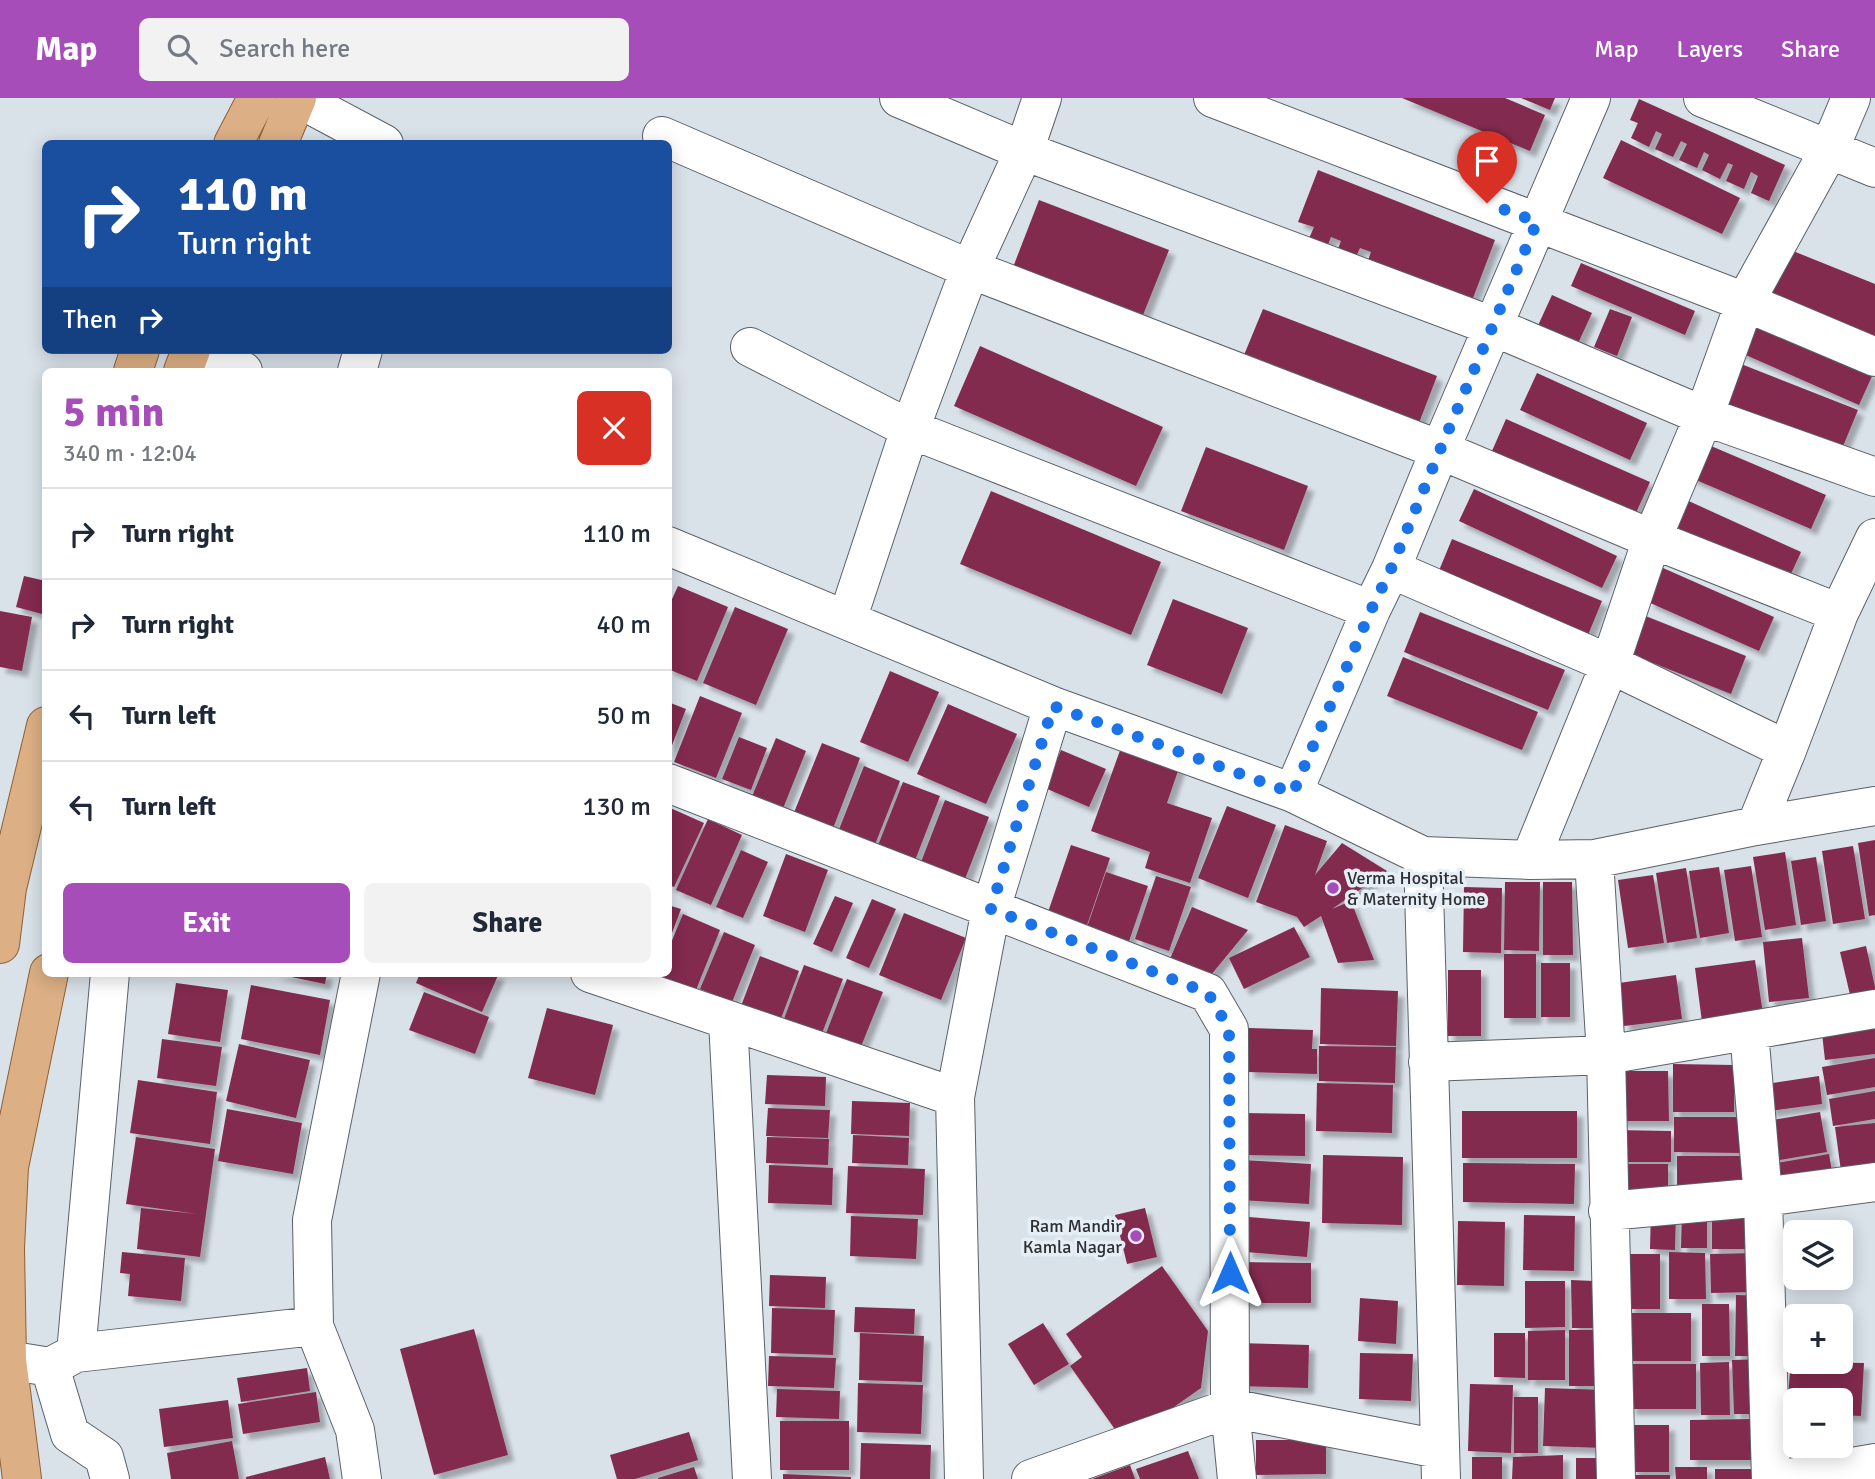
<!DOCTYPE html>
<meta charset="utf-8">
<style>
body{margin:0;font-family:Signika,sans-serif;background:#f2f2f3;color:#1f2937;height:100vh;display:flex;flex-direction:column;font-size:26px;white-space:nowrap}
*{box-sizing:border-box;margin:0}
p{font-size:23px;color:#747a83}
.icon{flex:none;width:38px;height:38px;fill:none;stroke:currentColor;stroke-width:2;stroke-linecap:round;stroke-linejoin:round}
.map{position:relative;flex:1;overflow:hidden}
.sheet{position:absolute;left:42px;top:270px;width:630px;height:609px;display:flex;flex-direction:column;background:#fff;border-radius:10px;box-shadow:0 4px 18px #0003}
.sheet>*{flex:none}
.guide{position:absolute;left:42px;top:42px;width:630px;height:214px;border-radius:10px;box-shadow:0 4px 18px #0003;background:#1a4fa0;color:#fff;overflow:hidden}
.buttons{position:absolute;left:1783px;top:1122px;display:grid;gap:14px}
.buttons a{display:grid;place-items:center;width:70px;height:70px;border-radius:10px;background:#fff;box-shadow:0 4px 18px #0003;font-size:35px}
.pin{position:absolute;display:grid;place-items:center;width:60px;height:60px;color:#fff;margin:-72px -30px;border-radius:50% 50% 50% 0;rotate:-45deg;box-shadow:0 0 7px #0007}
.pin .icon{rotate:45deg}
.me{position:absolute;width:77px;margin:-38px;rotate:0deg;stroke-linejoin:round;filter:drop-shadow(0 0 5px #0008)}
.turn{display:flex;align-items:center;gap:24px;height:147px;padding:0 21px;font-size:32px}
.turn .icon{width:91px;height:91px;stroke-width:2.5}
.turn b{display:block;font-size:49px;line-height:60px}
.then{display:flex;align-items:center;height:66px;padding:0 21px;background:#0003;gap:14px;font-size:26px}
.round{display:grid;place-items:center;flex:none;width:74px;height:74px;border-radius:10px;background:#f2f2f3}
.overview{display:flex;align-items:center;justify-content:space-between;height:119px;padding:0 21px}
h1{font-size:42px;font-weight:700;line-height:52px;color:#a74db9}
.action{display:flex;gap:14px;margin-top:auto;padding:14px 21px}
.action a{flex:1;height:80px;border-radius:10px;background:#a74db9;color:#fff;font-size:28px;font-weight:700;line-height:80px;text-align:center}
.action a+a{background:#f2f2f3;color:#1f2937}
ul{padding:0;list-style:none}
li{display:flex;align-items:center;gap:21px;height:91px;padding:0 21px;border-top:2px solid #e0e1e3}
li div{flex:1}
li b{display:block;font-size:26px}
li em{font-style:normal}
header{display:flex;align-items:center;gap:42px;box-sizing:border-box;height:98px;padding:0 35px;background:#a74db9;color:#fff}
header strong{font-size:33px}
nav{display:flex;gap:38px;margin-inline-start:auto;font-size:24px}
.search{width:490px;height:63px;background:#f2f2f3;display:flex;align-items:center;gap:18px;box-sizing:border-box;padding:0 24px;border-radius:10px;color:#747a83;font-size:26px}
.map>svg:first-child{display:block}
.building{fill:#832a50;filter:url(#shadow)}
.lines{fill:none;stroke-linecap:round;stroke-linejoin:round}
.minor-casing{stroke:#5a6168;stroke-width:40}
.major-casing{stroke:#906032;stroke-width:40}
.minor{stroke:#fff;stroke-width:38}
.major{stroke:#dcaf84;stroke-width:38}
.route{stroke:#1a73e8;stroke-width:12;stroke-dasharray:0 21.6}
.poi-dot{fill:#a74db9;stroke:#e6eef6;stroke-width:2.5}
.labels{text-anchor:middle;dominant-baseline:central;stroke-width:7;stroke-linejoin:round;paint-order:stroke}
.poi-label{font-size:18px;fill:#2d3033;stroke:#e6eef6;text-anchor:start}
</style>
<header>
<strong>Map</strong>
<div class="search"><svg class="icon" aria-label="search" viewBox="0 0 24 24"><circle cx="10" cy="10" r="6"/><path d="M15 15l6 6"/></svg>Search here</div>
<nav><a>Map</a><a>Layers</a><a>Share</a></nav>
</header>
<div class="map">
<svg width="1875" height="1381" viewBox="0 0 1875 1381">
<defs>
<filter id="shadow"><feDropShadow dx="6" dy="6" stdDeviation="2" flood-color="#0004"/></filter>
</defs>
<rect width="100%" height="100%" fill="#d9e1e9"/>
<path class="building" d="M1402 0H1505L1545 17 1530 53Z
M1521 0H1555L1550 12Z
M1639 1 1785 67 1769 103 1751 95 1758 78 1751 74 1744 91 1726 83 1733 67 1728 65 1720 81 1702 72 1709 57 1704 54 1697 70 1679 62 1687 46 1681 43 1673 59 1655 51 1662 36 1656 33 1649 49 1631 40 1638 25 1630 22Z
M1621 42 1740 100 1722 136 1603 80Z
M1318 72 1495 142 1470 208 1366 168 1371 154 1360 150 1354 163 1336 156 1341 143 1331 139 1326 152 1307 145 1314 129 1298 124Z
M1039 102 1169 152 1139 227 1010 177Z
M1783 149 1875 186V247L1762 203Z
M1581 165 1695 213 1685 237 1571 188Z
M1552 197 1592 215 1575 252 1535 234Z
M1263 211 1437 278 1419 325 1244 257Z
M1610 211 1632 219 1617 258 1594 249Z
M1753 223 1873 276 1859 307 1739 254Z
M980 248 1163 329 1136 388 954 308Z
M1736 264 1858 312 1839 358 1718 309Z
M1537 275 1647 325 1630 362 1520 312Z
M1506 321 1650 384 1635 417 1492 353Z
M1704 345 1826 397 1811 431 1689 379Z
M1206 349 1308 388 1284 452 1181 413Z
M1474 391 1617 458 1602 490 1459 423Z
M991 393 1161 464 1131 537 960 466Z
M1682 400 1801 454 1785 489 1666 435Z
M1452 441 1602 503 1588 537 1438 475Z
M1663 470 1774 519 1759 553 1648 504Z
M24 478 46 483V503L42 516 16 509Z
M678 488 728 509 697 583 668 571V510Z
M1173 501 1248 530 1222 596 1147 567Z
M735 509 788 531 756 607 703 585Z
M0 513 32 519 22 573 0 569Z
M1633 513 1746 558 1731 596 1618 551Z
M1420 514 1565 572 1548 612 1404 554Z
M1403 559 1538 614 1522 652 1387 598Z
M890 573 939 594 908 664 860 644Z
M700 598 742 615 716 680 674 664Z
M668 604 686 611 669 655H668Z
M948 606 1017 636 986 706 917 676Z
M739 639 767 650 751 692 722 681Z
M776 640 806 653 782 713 751 701Z
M822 645 860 660 832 733 793 717Z
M1122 647 1180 667 1167 705 1212 720 1190 785 1145 770 1150 754 1091 733Z
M1061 652 1106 671 1089 709 1045 690Z
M864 668 900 683 874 749 838 734Z
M903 684 940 698 914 765 877 750Z
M945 702 989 719 965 781 921 764Z
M1227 708 1276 727 1248 800 1198 780Z
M668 709 704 725 674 789 668 787Z
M708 721 742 737 711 807 676 792Z
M1285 727 1327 743 1315 777 1342 745 1387 773 1332 811 1351 803 1374 862 1338 865 1321 818 1304 829 1297 819 1256 804Z
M1875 742V817L1869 818 1858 745Z
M1071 747 1110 760 1086 830 1047 817Z
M1853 748 1865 821 1833 826 1822 753Z
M741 752 768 764 743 820 716 809Z
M1785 754 1796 827 1765 832 1753 759Z
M786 756 828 772 805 834 763 818Z
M1816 759 1826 823 1801 827 1791 763Z
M1751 768 1762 839 1735 843 1724 772Z
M1719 769 1729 835 1700 840 1689 773Z
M1686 770 1697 840 1667 845 1656 775Z
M1106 774 1148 788 1127 849 1085 835Z
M1653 777 1664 845 1628 850 1618 782Z
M1156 778 1191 789 1169 853 1135 841Z
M1505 784H1540L1539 853 1504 852Z
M1543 784H1572L1573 857H1543Z
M1464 789 1502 790 1501 855 1463 854Z
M835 798 853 805 832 854 813 846Z
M872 801 896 811 869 870 846 860Z
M668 807 681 811 669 843H668Z
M1192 809 1248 832 1206 883 1167 868Z
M904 815 966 840 941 902 879 877Z
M683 816 720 832 694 897 656 882 659 875H668V852Z
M1294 829 1310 859 1244 891 1229 860Z
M724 834 755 847 732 904 700 891Z
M1802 840 1809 900 1769 904 1763 844Z
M1866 848 1875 889V896L1851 901 1840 854Z
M1504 856H1536V920H1504Z
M760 858 799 873 777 931 738 916Z
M1755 862 1763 916 1702 924 1695 870Z
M1541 865H1570V919H1541Z
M804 867 843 881 819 943 781 929Z
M1448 872H1481V938H1448Z
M272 875H327L325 886Z
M420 875H499L482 914 416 885Z
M1676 877 1682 921 1624 928 1619 885Z
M847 881 883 894 860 951 825 938Z
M176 885 228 892 220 944 168 936Z
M251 887 330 902 320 957 241 941Z
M1321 890 1398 893 1396 948 1320 946Z
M424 894 489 919 475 956 409 932Z
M547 910 613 927 595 997 528 980Z
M1875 928V956L1825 962 1822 935Z
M1249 930 1313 932 1312 951H1317V976L1248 974Z
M162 941 222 949 216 988 157 980Z
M239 946 310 962 296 1020 226 1003Z
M1319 948 1396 949 1395 985 1319 983Z
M1875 960V989L1827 997 1822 969Z
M1673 966 1734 967V1014H1673Z
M1613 973H1668L1669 1023H1613Z
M767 977 826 979 825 1008 765 1006Z
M1819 978 1822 1006 1769 1013 1766 986Z
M138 982 217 994 210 1046 130 1035Z
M1317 985 1393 987 1392 1035 1316 1033Z
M1875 993V1021L1833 1028 1829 1001Z
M852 1003 910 1005 909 1038 851 1036Z
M768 1010 830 1012 828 1040 766 1038Z
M227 1011 302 1025 293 1076 218 1063Z
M1462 1013H1577V1060H1462Z
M1820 1014 1827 1054 1768 1064 1761 1024Z
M1243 1015 1305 1016V1058L1242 1057Z
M1674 1019H1739V1055L1674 1054Z
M1875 1025V1069L1841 1073 1835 1029Z
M1616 1032 1671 1033V1064H1616Z
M853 1037 909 1040 908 1067 852 1065Z
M136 1039 215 1051 200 1159 137 1151 141 1110 197 1116 126 1106Z
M767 1039 829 1041 828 1067 766 1065Z
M1829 1056 1833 1080 1775 1090 1771 1066Z
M1323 1057 1403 1059 1402 1127 1322 1125Z
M1677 1058H1742V1087H1677Z
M1242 1062 1311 1066 1309 1106 1240 1102Z
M1463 1065 1575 1066 1574 1106 1463 1104Z
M1614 1066H1668V1101H1614Z
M769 1067 833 1070 832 1107 768 1105Z
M848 1068 925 1071 923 1117 846 1115Z
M1750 1104V1151H1712V1105Z
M1145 1110 1157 1159 1127 1166 1115 1117Z
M1651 1110 1676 1111 1675 1152 1650 1151Z
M1682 1111 1707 1112V1150H1681Z
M1524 1117 1575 1118 1574 1173 1523 1172Z
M851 1118 918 1121 916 1161 850 1158Z
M1249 1119 1310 1124 1307 1159 1246 1154Z
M1458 1123 1505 1124 1504 1188 1457 1187Z
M122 1154 185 1160 181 1203 128 1198 130 1176 120 1175Z
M1669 1154 1705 1155 1706 1201H1669Z
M1755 1155V1194L1711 1195 1710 1156Z
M1628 1156H1660V1211H1628Z
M1241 1164 1311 1165V1205H1241Z
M1162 1168 1208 1233 1201 1290 1124 1344 1070 1268 1082 1259 1066 1236Z
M770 1177 826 1179 825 1210 769 1208Z
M1571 1182 1594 1183V1230H1572Z
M1525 1183H1565V1229L1525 1230Z
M1736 1197 1765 1198 1763 1258H1735Z
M1360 1200 1398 1203 1396 1246 1358 1243Z
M1702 1206H1729L1730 1258H1702Z
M855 1209 915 1211 914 1236 854 1234Z
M772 1210 835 1212 833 1257 771 1255Z
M1627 1215H1691V1263H1627Z
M1043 1225 1069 1266 1034 1287 1008 1246Z
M474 1231 508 1357 434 1377 400 1251Z
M1565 1232V1282H1528V1233Z
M1569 1232H1600V1288H1569Z
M860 1235 924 1238 922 1284 859 1282Z
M1494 1235H1525V1280L1494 1279Z
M1239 1245 1309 1247 1308 1290 1238 1288Z
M1360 1255 1413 1256 1411 1303 1359 1301Z
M769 1258 836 1260 834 1290 768 1288Z
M1791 1260 1796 1261V1264L1864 1265 1861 1318 1841 1317V1302H1796V1313L1787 1312Z
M1765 1261 1766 1316H1734L1732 1262Z
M1729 1264 1730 1317H1701L1700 1265Z
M1630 1266H1696V1311H1630Z
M307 1270 310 1293 241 1304 237 1280Z
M858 1285 923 1287 921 1336 857 1334Z
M1470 1286 1513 1287 1511 1355 1468 1353Z
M1545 1290 1607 1292 1604 1350 1543 1348Z
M777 1291 840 1293 839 1321 776 1319Z
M316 1294 320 1324 243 1336 238 1306Z
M1514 1299H1538V1355H1514Z
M228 1302 233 1340 164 1349 159 1311Z
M1751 1321 1752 1362H1690V1322Z
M780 1323H849V1372H780Z
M1632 1327H1669V1374H1632Z
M689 1334 698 1362 635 1381H617L610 1357Z
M1256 1342H1326V1376L1256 1377Z
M232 1343 239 1381H171L167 1355Z
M861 1345 931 1347 930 1381H860Z
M1188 1353 1199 1381H1140L1136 1371Z
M1563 1357V1381H1512L1513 1359Z
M325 1359 330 1381H246V1379Z
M1472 1359H1502V1381H1472Z
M1576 1360H1602V1381H1576Z
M1130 1367 1135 1381H1092Z
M694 1369 698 1381H658V1380Z
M1675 1369H1707V1381H1676Z
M1715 1371H1759V1381H1715Z
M783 1376 851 1379V1381H783Z
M1633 1377H1670V1381H1633Z"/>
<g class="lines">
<g class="minor-casing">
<path id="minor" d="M298 0 384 46
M899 0 1024 53 1492 228 1704 318 1875 379
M1213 0 1745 204 1875 259
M1703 0 1875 70
M662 38 970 171 1440 352 1652 441 1839 515
M750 249 910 331 1371 512
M191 252 243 273
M357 273 363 252
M668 448 1053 608 1293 695 1423 758 1530 762 1594 761 1756 728 1875 708
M1391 471 1610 566 1787 652
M847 522 910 331 970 171 1024 53 1042 0
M668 685 1208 895 1229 931 1230 1310 1237 1381
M1293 695 1371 512 1391 471 1440 352 1591 0
M1756 728 1787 652 1839 515 1875 440
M1423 758 1441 1381
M1594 761 1606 957 1616 1381
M1530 762 1610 566 1652 441 1704 318 1745 204 1829 52 1851 0
M361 875 312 1122 314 1228 355 1332 362 1381
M590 875 955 999
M728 922 752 1381
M1749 933 1763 1099 1771 1381
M1428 964 1606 957 1875 911
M1608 1113 1763 1099 1875 1084
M76 1255 110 875
M7 1262 50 1269 76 1255 314 1228
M50 1269 70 1336 104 1359 110 1381
M964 1381 955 999 991 811 1053 608
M1031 1381 1230 1310 1439 1351
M1784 1381 1875 1365"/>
</g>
<g class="major-casing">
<path id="major" d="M233 46 257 0
M278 46 297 0
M133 273 140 252
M183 273 191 252
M0 846 7 790 46 628
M22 1381 7 1262 5 1150 9 1069 49 875"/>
</g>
<use href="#minor" class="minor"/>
<use href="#major" class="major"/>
</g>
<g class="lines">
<path class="route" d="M1230 1175 1229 931 1208 895 991 811 1053 608 1293 695 1371 512 1391 471 1440 352 1537 124 1487 105"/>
</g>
<g class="poi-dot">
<circle cx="1333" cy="790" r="7"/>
<circle cx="1136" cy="1138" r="7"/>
</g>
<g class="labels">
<g class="poi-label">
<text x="1347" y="780">Verma Hospital<tspan x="1347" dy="21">&amp; Maternity Home</tspan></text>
<text x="1122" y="1128" text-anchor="end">Ram Mandir<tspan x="1122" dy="21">Kamla Nagar</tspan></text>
</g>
</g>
</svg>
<div class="buttons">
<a><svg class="icon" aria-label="layers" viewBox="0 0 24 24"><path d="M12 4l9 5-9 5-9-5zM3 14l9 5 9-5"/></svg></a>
<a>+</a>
<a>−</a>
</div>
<div class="pin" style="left:1487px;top:105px;background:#d93025"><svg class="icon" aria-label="arrive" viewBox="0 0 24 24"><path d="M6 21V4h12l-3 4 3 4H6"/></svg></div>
<svg class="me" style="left:1230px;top:1175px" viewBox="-20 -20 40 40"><path d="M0-17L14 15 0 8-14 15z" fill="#1a73e8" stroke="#fff" stroke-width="4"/></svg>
<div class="guide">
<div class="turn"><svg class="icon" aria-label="right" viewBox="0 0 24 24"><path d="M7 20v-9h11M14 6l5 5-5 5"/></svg><div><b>110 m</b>Turn right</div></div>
<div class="then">Then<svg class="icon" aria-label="right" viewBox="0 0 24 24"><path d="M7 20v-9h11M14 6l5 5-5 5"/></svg></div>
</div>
<section class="sheet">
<div class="overview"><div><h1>5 min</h1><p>340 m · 12:04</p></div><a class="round" style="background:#d93025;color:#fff"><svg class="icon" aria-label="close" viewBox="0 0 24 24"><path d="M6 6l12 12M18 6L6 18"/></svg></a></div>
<ul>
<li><svg class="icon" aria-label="right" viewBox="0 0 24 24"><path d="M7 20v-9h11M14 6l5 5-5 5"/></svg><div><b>Turn right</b></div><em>110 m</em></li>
<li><svg class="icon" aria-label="right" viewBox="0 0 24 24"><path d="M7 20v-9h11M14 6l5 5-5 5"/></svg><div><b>Turn right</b></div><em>40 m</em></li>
<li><svg class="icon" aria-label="left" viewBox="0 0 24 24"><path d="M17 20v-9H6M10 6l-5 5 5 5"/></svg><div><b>Turn left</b></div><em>50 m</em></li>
<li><svg class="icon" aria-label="left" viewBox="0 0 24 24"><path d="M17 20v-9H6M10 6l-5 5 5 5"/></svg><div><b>Turn left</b></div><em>130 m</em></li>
</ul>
<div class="action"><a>Exit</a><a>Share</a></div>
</section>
</div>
